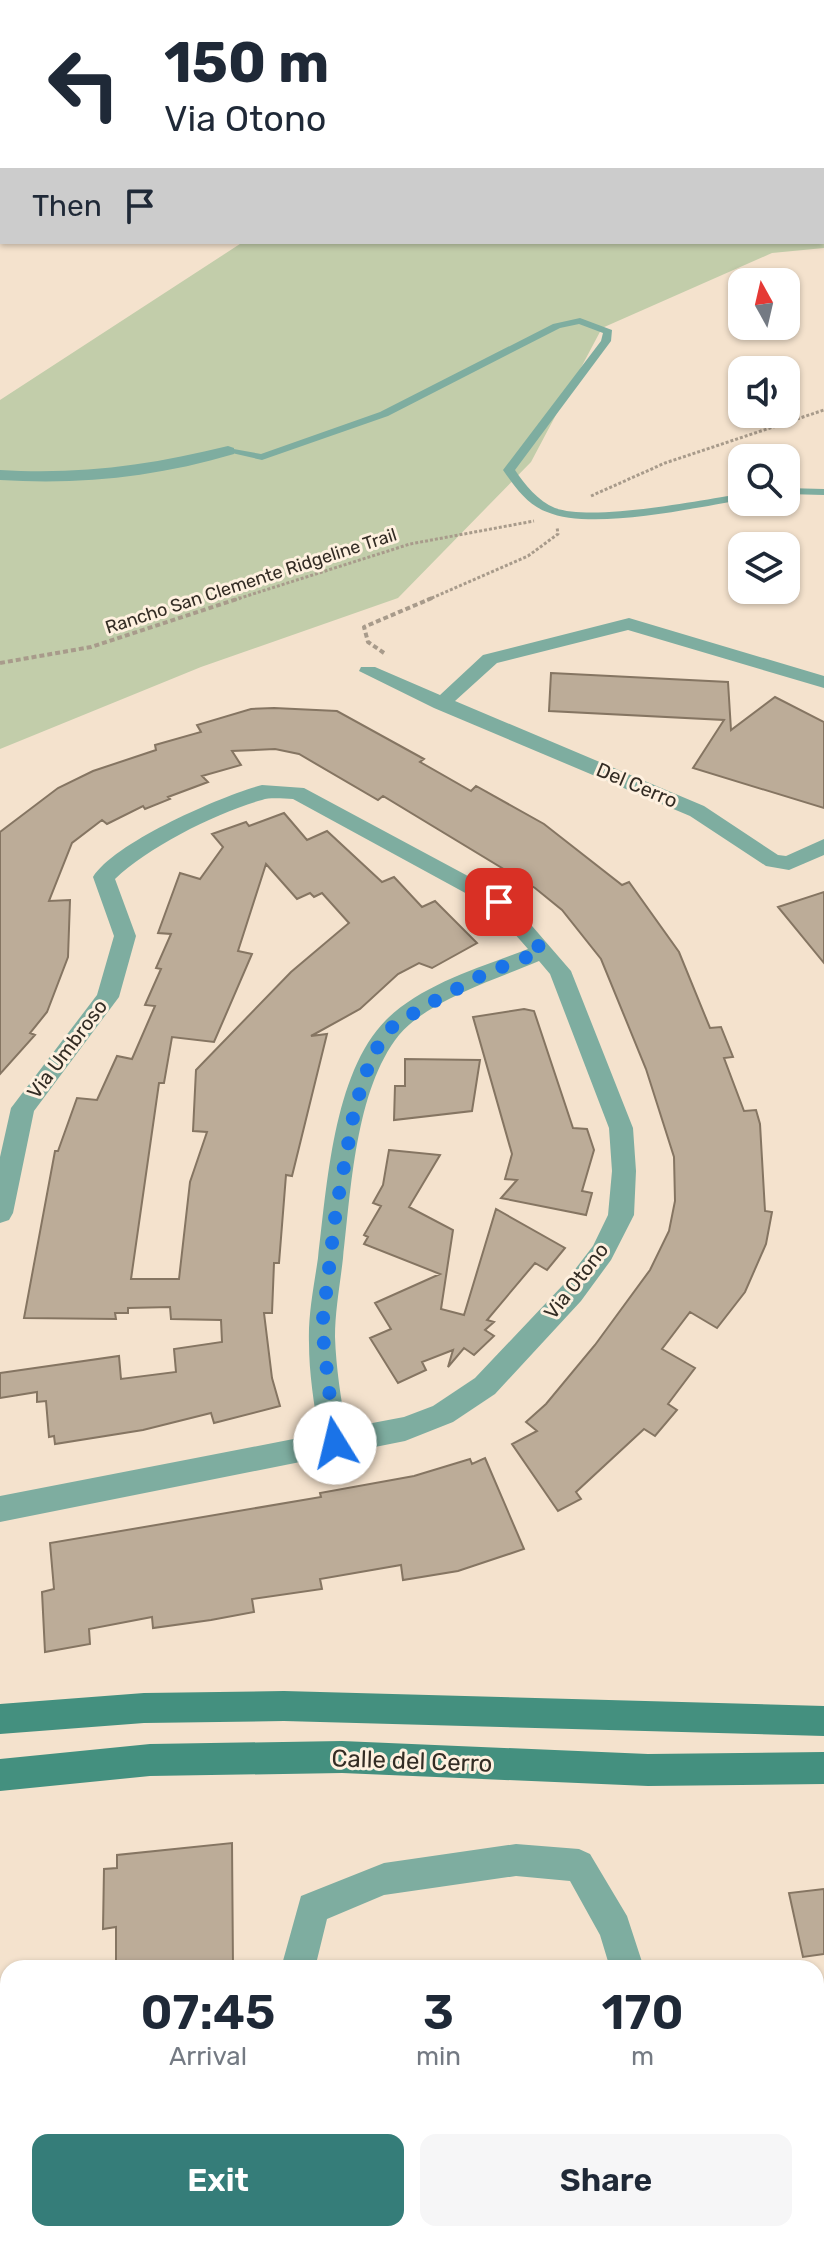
<!DOCTYPE html>
<style>
body{margin:0;font-family:Rubik,sans-serif;background:#f6f6f7;color:#1f2937;height:100vh;display:flex;flex-direction:column;font-size:30px;white-space:nowrap}
*{box-sizing:border-box;margin:0}
p{font-size:26px;color:#747a83}
.icon{flex:none;width:44px;height:44px;fill:none;stroke:currentColor;stroke-width:2;stroke-linecap:round;stroke-linejoin:round}
.map{position:relative;flex:1;overflow:hidden}
.drawer{position:absolute;left:0px;top:1960px;width:824px;height:282px;display:flex;flex-direction:column;background:#fff;border-radius:24px 24px 0 0;box-shadow:0 2px 6px #0004}
.drawer>*{flex:none}
.guide{position:absolute;left:0px;top:0px;width:824px;height:244px;box-shadow:0 2px 6px #0004;background:#fff;color:#1f2937;overflow:hidden}
.needle{width:52px;rotate:352deg}
.fabs{position:absolute;left:728px;top:268px;display:grid;gap:16px}
.fabs a{display:grid;place-items:center;width:72px;height:72px;border-radius:16px;background:#fff;box-shadow:0 2px 6px #0004;font-size:40px}
.pin{position:absolute;display:grid;place-items:center;width:68px;height:68px;color:#fff;margin:-34px;border-radius:16px;box-shadow:0 4px 12px #0006}
.me{position:absolute;width:88px;margin:-44px;rotate:351deg;stroke-linejoin:round;filter:drop-shadow(0 0 6px #0008)}
.turn{display:flex;align-items:center;gap:28px;height:168px;padding:0 32px;font-size:36px}
.turn .icon{width:104px;height:104px;stroke-width:2.5}
.turn b{display:block;font-size:56px;line-height:68px}
.then{display:flex;align-items:center;height:76px;padding:0 32px;background:#0003;gap:16px;font-size:30px}
.eta{display:flex;justify-content:space-evenly;align-items:center;height:136px;text-align:center}
.eta b{font-size:48px;font-weight:600;line-height:56px}
.primary-button{display:flex;gap:16px;margin-top:auto;padding:16px 32px}
.primary-button a{flex:1;height:92px;border-radius:16px;background:#357d79;color:#fff;font-size:32px;font-weight:600;line-height:92px;text-align:center}
.primary-button a+a{background:#f6f6f7;color:#1f2937}
.map>svg:first-child{display:block}
.green{fill:#c2cdaa}
.building{fill:#bcac98;stroke:#857562;stroke-width:2;fill-rule:evenodd}
.lines{fill:none;stroke-linecap:round;stroke-linejoin:round}
.path-far1{stroke:#a89b8b;stroke-width:3;stroke-dasharray:3 2;stroke-linecap:butt}
.path{stroke:#a89b8b;stroke-width:4;stroke-dasharray:5 3;stroke-linecap:butt}
.lane{fill:#7eada0;fill-rule:evenodd}
.street{fill:#7eada0;fill-rule:evenodd}
.secondary{fill:#44907f;fill-rule:evenodd}
.route{stroke:#1a73e8;stroke-width:14;stroke-dasharray:0 25.2}
.labels{text-anchor:middle;dominant-baseline:central;stroke-width:6;stroke-linejoin:round;paint-order:stroke}
.far-street-label{font-size:18px;fill:#332c24;stroke:#fef0df}
.street-label{font-size:20px;fill:#332c24;stroke:#fef0df}
.near-street-label{font-size:24px;fill:#332c24;stroke:#fef0df}
</style>
<div class="map">
<svg width="824" height="2241" viewBox="0 0 824 2241">
<rect width="100%" height="100%" fill="#f4e2cd"/>
<path class="green" d="M822 71 824 248 772 253 602 328 531 462 398 598 201 667 0 749V400L243 242H822Z"/>
<path class="building" d="M551 673 728 682 731 730 775 697 824 722V808L693 768 724 720 549 711Z
M274 708 337 711 424 759 420 762 471 791 476 786 544 824 622 885 629 882 679 952 710 1028 721 1027 733 1057 724 1058 744 1111 756 1110 760 1124 765 1211 772 1212 766 1244 745 1292 717 1328 690 1312 662 1349 695 1368 668 1404 677 1410 655 1436 644 1429 576 1492 581 1499 558 1511 512 1444 537 1431 526 1422 546 1404 595 1345 650 1270 669 1231 675 1201 674 1157 646 1069 601 959 562 910 535 888 383 796 378 800 299 754 275 749 232 751 241 765 202 776 208 782 168 797 170 799 145 809 143 806 107 824 102 820 72 843 49 901 70 900 68 957 47 1012 30 1033 35 1035 0 1074V832L58 788 93 771 156 750 155 745 201 732 197 725 251 709Z
M284 813 307 840 327 831 382 882 394 877 422 907 435 901 477 943 432 968 419 963 398 974 360 1009 311 1036 327 1034 292 1176 286 1175 279 1263H274L272 1313H264L272 1378 280 1406 214 1423 211 1413 143 1430 55 1444 54 1436 49 1437 46 1401 37 1402V1392L0 1398V1373L119 1356 121 1379 176 1372 174 1349 222 1342 221 1320 171 1319 170 1307 128 1308V1313H115L116 1319 24 1318 55 1151H58L77 1098 97 1100 117 1056 132 1059 155 1006 145 1005 161 969 156 968 171 934 158 933 180 873 200 879 223 847 212 834 246 822 249 826ZM266 864 297 899 310 893 314 897 322 893 349 923 291 972 196 1070 193 1131 207 1132 190 1182 179 1279H131L159 1083H164L172 1037 214 1042 252 954 238 951Z
M824 892V963L778 907Z
M524 1009 534 1011 573 1128 587 1129 594 1150 582 1191 592 1193 586 1215 501 1198 517 1180 505 1179 512 1154 473 1017Z
M405 1059 480 1060 472 1111 394 1120 395 1086H405Z
M389 1150 440 1155 409 1207 453 1230 441 1309 464 1315 496 1209 565 1248 547 1270 535 1263 487 1320 494 1322 485 1330 494 1336 474 1355 464 1348 448 1367 453 1350 422 1362 426 1370 398 1383 370 1338 391 1329 375 1303 440 1274 364 1244 368 1237 364 1235 381 1206 373 1203 383 1185Z
M485 1458 524 1549 458 1571 403 1580 401 1565 320 1579 322 1589 252 1599 254 1612 211 1620 153 1628 152 1617 89 1629 90 1644 45 1652 42 1592 54 1589 50 1543 321 1497 320 1493 414 1476 470 1459 472 1464Z
M232 1843 233 1968H116V1927L103 1929 104 1869 117 1868V1855Z
M824 1889V1954L803 1957 789 1893Z"/>
<g class="lines">
<path class="path-far1" d="M591 496 665 463 824 410
M234 600 410 544 534 521
M427 600 528 556 558 534 557 527"/>
<path class="path" d="M384 653 368 642 364 627 432 598
M0 663 91 647 240 598"/>
<path class="lane" d="M26 0H36L38 2H28Z
M220 0H269L217 2Z
M277 0H288L291 2H280Z
M658 0H666L657 2Z
M0 49H2V53H0Z
M2 114V120L0 121V115Z
M2 140V146L0 147V141Z
M0 160 2 161V167L0 166Z
M580 318 612 330 611 341 515 470C525 485 538 501 555 508 594 522 699 500 742 494V500C692 508 592 531 547 512 527 505 515 487 503 470L601 341 603 333 579 324 560 328 388 416 262 460 223 451 228 448 261 454 380 412 553 324Z
M786 488 824 489V495L786 494Z"/>
<path class="street" d="M228 446 234 448V454C156 477 81 485 0 480V470C80 475 151 465 228 446Z
M629 618 824 676V688L628 630 497 663 455 701 704 806 778 855 786 856 824 839V855L789 870 766 866 690 816 434 708 359 671 361 667H375L440 695 483 655Z
M262 785 304 788 507 897 571 971 633 1128 636 1171 634 1215 611 1260 581 1301 495 1394 453 1422 405 1441 0 1522V1496L319 1434C314 1404 309 1373 309 1343 308 1314 314 1286 318 1258 327 1187 333 1073 386 1020 422 984 481 967 528 949L491 907 293 799C284 799 271 797 262 800 218 812 148 847 115 879L136 936 119 997 34 1111 13 1213 9 1220 0 1223V1157L11 1108 97 995 114 936 93 877C115 842 221 796 262 785ZM539 961 550 974 609 1128 612 1171 608 1215 593 1246 563 1285 475 1378 433 1406 404 1417 346 1428C341 1398 336 1368 335 1337 335 1311 340 1285 343 1258 351 1191 355 1090 399 1035 428 1000 497 979 539 961Z
M516 1844 579 1849 590 1854 627 1916 644 1968H610L600 1935 570 1881 516 1876 384 1895 327 1919 315 1968H281L301 1896 384 1863Z
M300 2234H336L337 2241H301Z
M692 2234H728L731 2241H695Z"/>
<path class="secondary" d="M45 0H62L43 2Z
M284 1691 824 1706V1736L284 1721 144 1723 0 1734V1704L144 1693Z
M342 1741 648 1754 824 1752V1784L648 1786 342 1773 150 1776 0 1791V1759L150 1744Z"/>
</g>
<g class="lines">
<path class="route" d="M335 1443 322 1327 336 1210 355 1107 372 1055 393 1026 427 1005 486 973 543 951 499 902"/>
</g>
<g class="labels">
<g class="far-street-label">
<text transform="translate(251 581) rotate(-18)">Rancho San Clemente Ridgeline Trail</text>
</g>
<g class="street-label">
<text transform="translate(637 785) rotate(23)">Del Cerro</text>
<text transform="translate(67 1049) rotate(-53)">Via Umbroso</text>
<text transform="translate(576 1281) rotate(-52)">Via Otono</text>
</g>
<g class="near-street-label">
<text transform="translate(412 1761) rotate(2)">Calle del Cerro</text>
</g>
</g>
</svg>
<div class="fabs">
<a><svg class="needle" viewBox="-14 -14 28 28"><path d="M0-13l5 13h-10z" fill="#e53935"/><path d="M0 13l5-13h-10z" fill="#747a83"/></svg></a>
<a><svg class="icon" aria-label="sound" viewBox="0 0 24 24"><path d="M4 9h4l5-4v14l-5-4H4zM17 9q2 3 0 6"/></svg></a>
<a><svg class="icon" aria-label="search" viewBox="0 0 24 24"><circle cx="10" cy="10" r="6"/><path d="M15 15l6 6"/></svg></a>
<a><svg class="icon" aria-label="layers" viewBox="0 0 24 24"><path d="M12 4l9 5-9 5-9-5zM3 14l9 5 9-5"/></svg></a>
</div>
<div class="pin" style="left:499px;top:902px;background:#d93025"><svg class="icon" aria-label="arrive" viewBox="0 0 24 24"><path d="M6 21V4h12l-3 4 3 4H6"/></svg></div>
<svg class="me" style="left:335px;top:1443px" viewBox="-20 -20 40 40"><circle r="19" fill="#fff"/><path d="M0-13L10 11 0 6-10 11z" fill="#1a73e8"/></svg>
<div class="guide">
<div class="turn"><svg class="icon" aria-label="left" viewBox="0 0 24 24"><path d="M17 20v-9H6M10 6l-5 5 5 5"/></svg><div><b>150 m</b>Via Otono</div></div>
<div class="then">Then<svg class="icon" aria-label="arrive" viewBox="0 0 24 24"><path d="M6 21V4h12l-3 4 3 4H6"/></svg></div>
</div>
<section class="drawer">
<div class="eta">
<div><b>07:45</b><p>Arrival</p></div>
<div><b>3</b><p>min</p></div>
<div><b>170</b><p>m</p></div>
</div>
<div class="primary-button"><a>Exit</a><a>Share</a></div>
</section>
</div>
